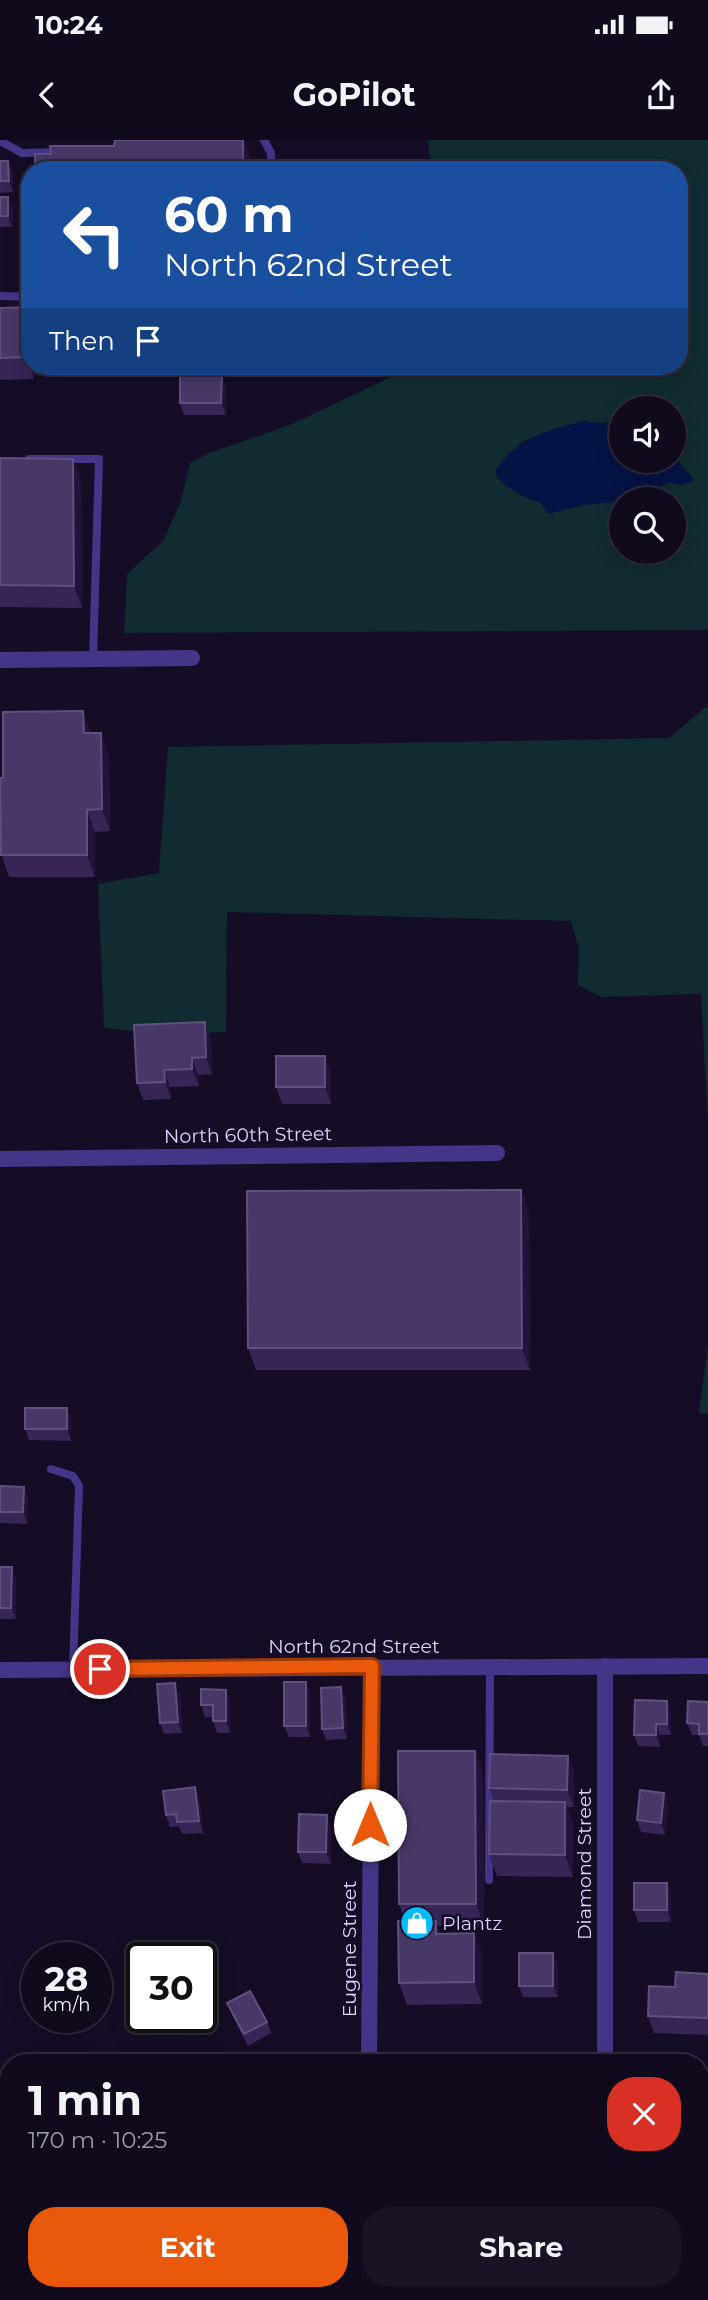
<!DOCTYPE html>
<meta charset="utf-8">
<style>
body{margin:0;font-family:Montserrat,sans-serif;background:#191325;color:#f1f3f6;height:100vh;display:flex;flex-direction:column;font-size:26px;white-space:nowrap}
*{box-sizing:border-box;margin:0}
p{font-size:23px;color:#9c9aa3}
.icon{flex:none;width:38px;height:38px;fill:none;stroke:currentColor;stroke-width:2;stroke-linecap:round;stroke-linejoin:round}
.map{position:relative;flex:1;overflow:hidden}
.drawer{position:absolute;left:0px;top:1914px;width:709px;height:247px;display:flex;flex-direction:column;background:#100a1c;border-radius:28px 28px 0 0;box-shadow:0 4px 18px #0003,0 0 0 2px #302b3b}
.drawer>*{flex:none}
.top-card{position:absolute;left:21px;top:21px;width:667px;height:214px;border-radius:28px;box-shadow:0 4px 18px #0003,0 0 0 2px #302b3b;background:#1a4fa0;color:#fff;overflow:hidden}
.buttons{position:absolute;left:609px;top:256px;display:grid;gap:14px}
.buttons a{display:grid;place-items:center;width:77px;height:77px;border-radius:50%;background:#100a1c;box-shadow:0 4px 18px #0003,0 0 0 2px #302b3b;font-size:35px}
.speed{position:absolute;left:21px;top:1802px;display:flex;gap:14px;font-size:35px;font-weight:700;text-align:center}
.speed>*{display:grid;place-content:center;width:91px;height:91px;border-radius:50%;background:#100a1c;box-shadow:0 4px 18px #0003,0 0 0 2px #302b3b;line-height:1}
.speed small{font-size:18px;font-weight:400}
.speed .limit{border:4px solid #111;border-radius:10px;background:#fff;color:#111}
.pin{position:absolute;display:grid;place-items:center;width:60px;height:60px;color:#fff;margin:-30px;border:4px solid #fff;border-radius:50%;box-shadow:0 2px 7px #0007}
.me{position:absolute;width:77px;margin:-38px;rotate:0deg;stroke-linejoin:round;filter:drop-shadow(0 0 5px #0008)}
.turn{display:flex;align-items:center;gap:24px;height:147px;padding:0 28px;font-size:32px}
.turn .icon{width:91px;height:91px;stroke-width:2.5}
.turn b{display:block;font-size:49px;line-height:60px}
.then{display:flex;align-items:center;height:66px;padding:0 28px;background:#0003;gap:14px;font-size:26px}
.round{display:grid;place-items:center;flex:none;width:74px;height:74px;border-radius:28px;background:#191325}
.summary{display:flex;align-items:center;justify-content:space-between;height:119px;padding:0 28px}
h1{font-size:42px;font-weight:700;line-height:52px}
.cta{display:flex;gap:14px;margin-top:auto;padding:14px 28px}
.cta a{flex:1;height:80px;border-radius:28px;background:#ea580c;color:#fff;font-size:28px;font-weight:700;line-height:80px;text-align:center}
.cta a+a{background:#191325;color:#f1f3f6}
.status{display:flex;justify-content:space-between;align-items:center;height:49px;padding:0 35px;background:#100a1c;direction:ltr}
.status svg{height:19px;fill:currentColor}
header{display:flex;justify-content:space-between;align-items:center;height:91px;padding:0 28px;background:#100a1c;font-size:32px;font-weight:700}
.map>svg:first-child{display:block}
.green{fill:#102c30;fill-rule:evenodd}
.water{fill:#061346}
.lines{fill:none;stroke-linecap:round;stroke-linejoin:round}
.service{stroke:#453588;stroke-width:8}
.minor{stroke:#453588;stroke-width:16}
.wall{fill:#362555}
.shaded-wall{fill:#21143a}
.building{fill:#483867;stroke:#5f507f;stroke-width:2}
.route-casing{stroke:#983908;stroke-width:18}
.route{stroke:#ea580c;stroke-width:12}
.labels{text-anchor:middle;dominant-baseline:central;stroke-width:5;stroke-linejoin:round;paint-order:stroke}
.street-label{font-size:19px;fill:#ded2ff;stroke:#150d26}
.poi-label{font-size:19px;fill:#ded2ff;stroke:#150d26;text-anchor:start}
</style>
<div class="status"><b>10:24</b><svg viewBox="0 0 49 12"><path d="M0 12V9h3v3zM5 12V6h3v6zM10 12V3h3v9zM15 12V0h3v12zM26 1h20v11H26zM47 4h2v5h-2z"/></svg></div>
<header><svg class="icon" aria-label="back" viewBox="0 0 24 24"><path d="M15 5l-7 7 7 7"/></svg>GoPilot<svg class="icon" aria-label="share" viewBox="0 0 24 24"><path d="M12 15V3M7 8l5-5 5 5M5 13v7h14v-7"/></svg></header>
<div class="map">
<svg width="708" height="2160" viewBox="0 0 708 2160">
<rect width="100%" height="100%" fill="#150d26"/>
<path class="green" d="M428 0H708V490L124 493 127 434 163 401 180 364 190 323 212 312 290 285 393 236 405 226H679V30H431ZM621 268H674V316L692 337 682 345 667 342 648 354 631 359H674V411H621V361H598L548 374 540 362 528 359 497 338 522 301 607 282 621 286Z
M708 565V982L701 854 601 857 578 845 579 809 571 781 227 772 226 892 171 895 104 888 98 744 159 733 168 607 669 598Z
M708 1206V1273H699Z"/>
<path class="water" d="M586 281 621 286V320H674V316L694 341 682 345 667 342 648 354 616 362 582 365 548 374 540 362C525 358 501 346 495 332 514 299 550 288 586 281Z"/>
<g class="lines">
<path class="service" d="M264 0 271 13V30
M0 1 22 13 61 12
M0 156 30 157
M29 319H99L93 519
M51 1329 73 1336 79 1346 73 1529
M489 1740 490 1526
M93 2160 94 2152"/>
<path class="minor" d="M0 520 192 518
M0 1019 497 1013
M0 1530 708 1526
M369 1923 372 1526
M605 1923V1526
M367 2160V2152
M605 2160V2152"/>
</g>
<path class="wall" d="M0 21 13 33V52L0 53Z
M0 57H8L13 69 12 87H0Z
M27 167 30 175V226L34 239 0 240V168Z
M226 247V275H184L180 263Z
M0 318 73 319 81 341 82 468 0 467Z
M91 593 109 615 110 691 95 692V737H9L0 710V638H3Z
M205 882 211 899 212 934 198 935 199 946 170 947 171 959 143 960 137 943Z
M325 916 331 933V964H282L276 947Z
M521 1050 529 1072 530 1230H256L248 1208Z
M71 1280V1301L29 1300 25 1289Z
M0 1346 24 1347 28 1358V1384L0 1383Z
M0 1427 16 1438V1479H0Z
M310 1553V1597H289L284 1586Z
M180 1555 182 1593 164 1594 160 1583Z
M346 1559 347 1599 326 1600 322 1589Z
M230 1561V1593H217L213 1581V1577H205L201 1565Z
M708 1562V1606H703L699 1595H692L687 1583Z
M671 1572V1595H660V1607L638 1606 634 1595Z
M475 1611 483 1633 484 1786H437L440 1794 474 1793 482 1815V1864L407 1865 399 1843 405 1781 399 1764Z
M568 1616 574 1633V1667H567L573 1684V1737L497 1736 489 1714 494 1661 489 1648Z
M664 1653 668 1664 665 1695 641 1692 637 1680Z
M199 1659 203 1693 182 1694 179 1686 170 1687 166 1675Z
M331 1687V1724L302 1723 298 1712Z
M667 1743 671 1754V1782H638L634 1770Z
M558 1824V1857H523L519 1846Z
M708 1834V1895L654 1893 648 1876 675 1847Z
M227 1863 267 1882 271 1893 248 1906 232 1875Z
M534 2152H576V2160L537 2159Z"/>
<path class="shaded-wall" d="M243 0H244L251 19V30H243Z
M8 21 13 33V52L9 41Z
M8 57 13 69 12 87 8 76Z
M27 167 30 175V226H34V239L26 217Z
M222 235 226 247V275L221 263Z
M73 319 81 341 82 468 74 446Z
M83 571 91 593H84Z
M101 593 109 615 110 691 102 669Z
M87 670 95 692V737L87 715Z
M205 882 211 899 212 934 206 917Z
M325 916 331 933V964L325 947Z
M192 918 198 935 199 946 192 929Z
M164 930 170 947 171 959 165 942Z
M521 1050 529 1072 530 1230 522 1208Z
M67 1268 71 1280V1301L67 1289Z
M24 1347 28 1358V1384L23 1372Z
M12 1427 16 1438V1479L11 1468Z
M306 1542 310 1553V1597L306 1586Z
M175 1543 180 1555 182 1593 178 1582Z
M341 1547 346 1559 347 1599 343 1588Z
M226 1550 230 1561V1593L226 1581Z
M667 1561 671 1572V1595L667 1584Z
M656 1584 660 1595V1607L656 1595Z
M475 1611 483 1633 484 1786 476 1764Z
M568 1616 574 1633V1667L567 1650Z
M195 1647 199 1659 203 1693 199 1681Z
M664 1653 668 1664 665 1695 661 1683Z
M565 1662 573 1684V1737L565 1715Z
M327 1675 331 1687V1724L326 1712Z
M667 1743 671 1754V1782L667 1770Z
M436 1781 444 1803 436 1794Z
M474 1793 482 1815V1864L474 1842Z
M553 1813 558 1824V1857L553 1846Z
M29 2152H38L37 2160H29Z"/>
<path class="building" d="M115 0H243V30H35V14H51L50 6H114Z
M0 21H8L9 41H0Z
M0 57H8V76H0Z
M27 167 26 217 0 218V168Z
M180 235H222L221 263H180Z
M0 318 73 319 74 446 0 445Z
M83 571 84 593H101L102 669 87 670V715H1L0 638H3V572Z
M205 882 206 917 192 918V929L164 930 165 942 137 943 134 885Z
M276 916H325V947H276Z
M521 1050 522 1208H248L247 1051Z
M25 1268H67V1289H25Z
M0 1346 24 1347 23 1372H0Z
M0 1427H12L11 1468H0Z
M284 1542H306V1586H284Z
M175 1543 178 1582 160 1583 157 1544Z
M341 1547 343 1588 322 1589 321 1548Z
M201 1549 226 1550V1581H213V1565H201Z
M635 1560 667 1561V1584H656V1595H634Z
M688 1561 708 1562V1594H699V1584L687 1583Z
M398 1611H475L476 1764H399Z
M490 1614 568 1616 567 1650 489 1648Z
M195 1647 199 1681 177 1682 176 1674 166 1675 163 1651Z
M640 1650 664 1653 661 1683 637 1680Z
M490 1661 565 1662V1715L489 1714Z
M299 1674 327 1675 326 1712H298Z
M634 1743H667V1770H634Z
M398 1781H436V1794L474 1793V1842L399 1843Z
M519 1813H553V1846H519Z
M676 1832 708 1834V1878L648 1876 649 1846 675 1847Z
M250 1851 267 1882 244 1894 227 1863Z
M416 1917 458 1918V1923H416Z
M0 2070H9V2152H29V2160H0Z"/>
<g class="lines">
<g class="route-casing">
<path id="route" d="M100 1529 372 1526 370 1685"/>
</g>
<use href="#route" class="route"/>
</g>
<defs>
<g id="shop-disc" transform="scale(1.75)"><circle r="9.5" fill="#00bbfd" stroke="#150d26"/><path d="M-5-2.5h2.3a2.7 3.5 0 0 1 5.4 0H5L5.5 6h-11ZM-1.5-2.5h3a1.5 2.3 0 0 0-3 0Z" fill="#fff"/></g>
</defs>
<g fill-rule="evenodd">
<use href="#shop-disc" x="417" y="1783"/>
</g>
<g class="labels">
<g class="street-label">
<text transform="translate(248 995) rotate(-1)">North 60th Street</text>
<text x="354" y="1506">North 62nd Street</text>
<text transform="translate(584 1724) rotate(-90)">Diamond Street</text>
<text transform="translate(349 1809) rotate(-90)">Eugene Street</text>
</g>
<g class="poi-label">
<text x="442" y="1783">Plantz</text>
</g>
</g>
</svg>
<div class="buttons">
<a><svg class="icon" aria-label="sound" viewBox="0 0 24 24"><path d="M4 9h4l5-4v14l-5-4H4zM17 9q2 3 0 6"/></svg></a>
<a><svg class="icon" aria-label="search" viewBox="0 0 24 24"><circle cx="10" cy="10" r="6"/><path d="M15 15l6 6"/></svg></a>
</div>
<div class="speed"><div>28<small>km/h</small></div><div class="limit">30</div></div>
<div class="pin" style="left:100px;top:1529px;background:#d93025"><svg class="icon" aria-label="arrive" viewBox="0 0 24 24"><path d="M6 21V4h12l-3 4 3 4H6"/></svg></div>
<svg class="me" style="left:370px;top:1685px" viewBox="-20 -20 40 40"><circle r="19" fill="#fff"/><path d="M0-13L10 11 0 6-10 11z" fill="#ea580c"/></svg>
<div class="top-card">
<div class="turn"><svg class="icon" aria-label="left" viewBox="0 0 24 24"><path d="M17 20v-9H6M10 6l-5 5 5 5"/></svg><div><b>60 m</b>North 62nd Street</div></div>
<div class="then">Then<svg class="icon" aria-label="arrive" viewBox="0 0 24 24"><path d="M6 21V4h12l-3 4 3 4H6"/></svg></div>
</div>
<section class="drawer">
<div class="summary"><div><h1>1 min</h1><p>170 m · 10:25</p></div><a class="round" style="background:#d93025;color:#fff"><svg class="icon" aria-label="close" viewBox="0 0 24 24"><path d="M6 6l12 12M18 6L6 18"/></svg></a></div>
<div class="cta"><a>Exit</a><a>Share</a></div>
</section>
</div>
